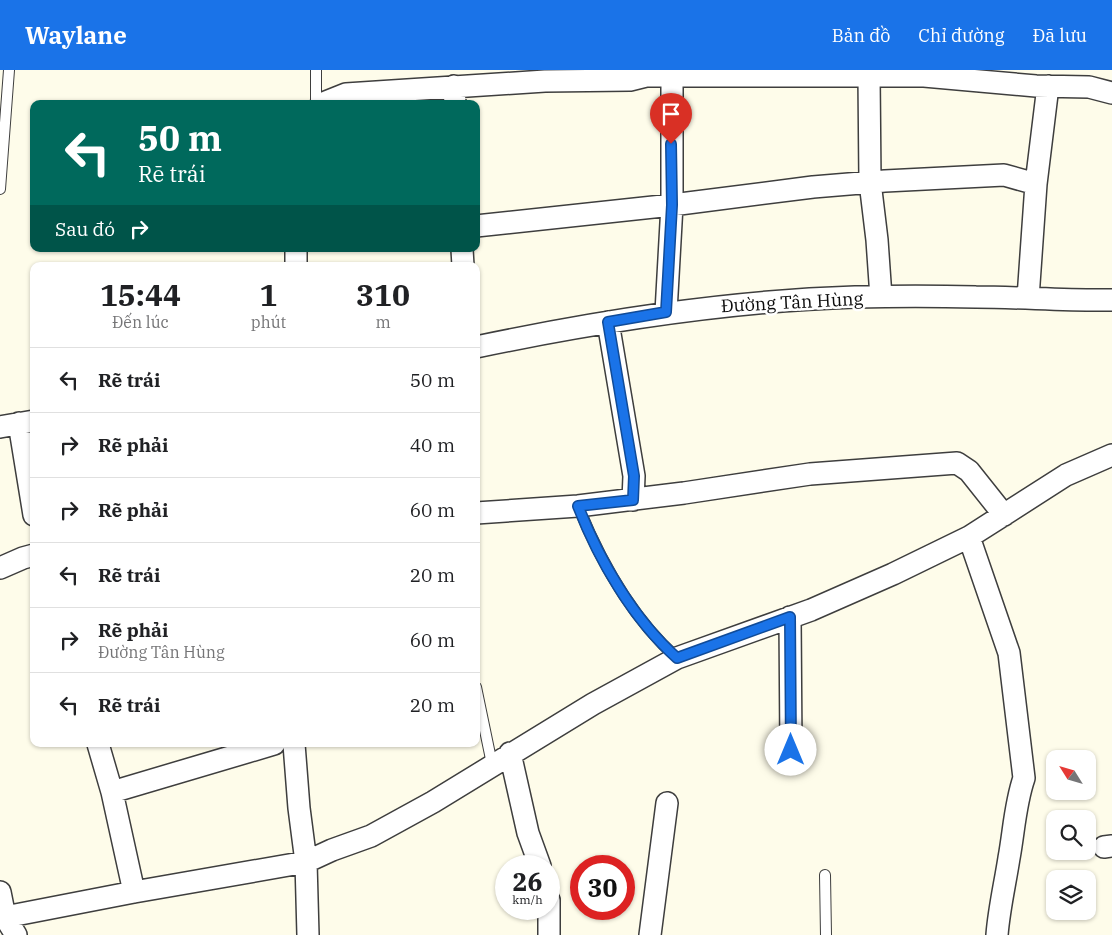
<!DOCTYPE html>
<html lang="vi">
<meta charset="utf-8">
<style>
body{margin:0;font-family:"IBM Plex Serif",serif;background:#f2f2f2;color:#202124;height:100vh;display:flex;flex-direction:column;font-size:19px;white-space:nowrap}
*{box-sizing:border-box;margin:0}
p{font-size:16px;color:#757577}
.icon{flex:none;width:28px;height:28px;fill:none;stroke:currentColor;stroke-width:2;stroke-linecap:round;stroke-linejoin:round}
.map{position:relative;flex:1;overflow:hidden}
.panel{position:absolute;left:30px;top:192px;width:450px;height:485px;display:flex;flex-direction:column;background:#fff;border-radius:10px;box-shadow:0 1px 4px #0004}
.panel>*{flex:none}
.banner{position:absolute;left:30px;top:30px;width:450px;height:152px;border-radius:10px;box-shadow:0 1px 4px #0004;background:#00695c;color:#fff;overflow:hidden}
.needle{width:32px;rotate:307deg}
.tools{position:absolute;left:1046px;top:680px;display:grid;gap:10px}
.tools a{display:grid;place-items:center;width:50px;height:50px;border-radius:10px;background:#fff;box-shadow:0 1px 4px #0004;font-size:25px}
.speed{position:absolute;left:495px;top:785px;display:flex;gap:10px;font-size:25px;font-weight:700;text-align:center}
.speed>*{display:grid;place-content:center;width:65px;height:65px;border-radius:50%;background:#fff;box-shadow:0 1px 4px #0004;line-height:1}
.speed small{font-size:12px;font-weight:400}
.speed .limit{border:8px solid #d22;background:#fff;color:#111}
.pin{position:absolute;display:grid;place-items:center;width:42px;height:42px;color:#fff;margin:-51px -21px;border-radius:50% 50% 50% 0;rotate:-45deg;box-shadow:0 0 5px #0007}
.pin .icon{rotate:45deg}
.me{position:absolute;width:55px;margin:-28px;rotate:0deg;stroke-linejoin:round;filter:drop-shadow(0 0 4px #0008)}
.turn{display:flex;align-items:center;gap:18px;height:105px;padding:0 25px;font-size:22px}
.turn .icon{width:65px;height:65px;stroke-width:2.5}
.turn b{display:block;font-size:35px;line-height:42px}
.then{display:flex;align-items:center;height:48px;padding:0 25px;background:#0003;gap:10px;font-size:19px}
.eta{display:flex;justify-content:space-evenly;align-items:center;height:85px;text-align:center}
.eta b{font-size:30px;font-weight:700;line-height:35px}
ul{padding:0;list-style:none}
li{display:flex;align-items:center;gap:15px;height:65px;padding:0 25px;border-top:1px solid #e0e0e0}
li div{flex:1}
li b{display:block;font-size:19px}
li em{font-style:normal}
header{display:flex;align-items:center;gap:30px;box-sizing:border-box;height:70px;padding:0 25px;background:#1a73e8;color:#fff}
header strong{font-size:24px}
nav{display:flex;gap:28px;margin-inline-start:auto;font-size:18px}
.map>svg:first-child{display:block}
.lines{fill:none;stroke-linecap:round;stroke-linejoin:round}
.lane-casing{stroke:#3e3e3e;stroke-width:12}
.street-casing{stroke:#3e3e3e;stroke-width:24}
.lane{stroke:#fff;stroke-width:10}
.street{stroke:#fff;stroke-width:21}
.route-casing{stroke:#114b97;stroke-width:12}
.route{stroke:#1a73e8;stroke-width:9}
.labels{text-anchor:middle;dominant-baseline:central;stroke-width:5;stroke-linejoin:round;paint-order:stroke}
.street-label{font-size:18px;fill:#0b0b0b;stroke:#fff}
</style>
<header>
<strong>Waylane</strong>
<nav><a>Bản đồ</a><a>Chỉ đường</a><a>Đã lưu</a></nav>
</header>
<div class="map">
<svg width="1112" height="865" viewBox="0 0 1112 865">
<rect width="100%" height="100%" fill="#fefcea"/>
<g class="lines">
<g class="lane-casing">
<path id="lane" d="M316 0V34
M0 119 9 0
M578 436C600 490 633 549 677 588
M476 617 492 694
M825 805 826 865"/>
</g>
<g class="street-casing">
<path id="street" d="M869 6 870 112 877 170 881 227
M454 16 455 34
M321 34 346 24 545 11 630 10 646 6H924L1036 16 1089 17 1112 23
M1036 114 1048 16
M476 156 672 135 813 117 885 111 1004 105 1036 114 1028 228
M462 179 463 196
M296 196V179
M666 242 672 135V6
M608 252 634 406 633 430
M476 277C601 251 727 231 855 227 895 226 936 226 976 227 1021 227 1066 231 1112 230
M19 353 34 445
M0 357 34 351
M476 443 578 436 684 423 810 404 957 393 969 401 1004 445
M969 467 1009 583 1024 708C1015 734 1014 761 1009 788 1005 814 999 839 997 865
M0 498 23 488 34 485
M790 547 791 680
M98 674 112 722 134 822
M294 674 299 738 306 792 308 865
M510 683 528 763 540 796
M112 722 274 674
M1104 777 1112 776
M0 822 5 847 16 865
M5 847 134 822 306 792 332 780 371 766 433 732 593 634 677 588 811 540 893 504 969 467 1066 405 1112 385
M549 865V830
M650 865 667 733"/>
</g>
<use href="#lane" class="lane"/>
<use href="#street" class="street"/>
</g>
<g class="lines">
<g class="route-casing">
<path id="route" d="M671 74 672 135 666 242 608 252 634 406 633 430 578 436C599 490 633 549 677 588L790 547 791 680"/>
</g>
<use href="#route" class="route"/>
</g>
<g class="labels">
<g class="street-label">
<text transform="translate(792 232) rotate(-3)">Đường Tân Hùng</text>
</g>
</g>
</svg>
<div class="tools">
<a><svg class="needle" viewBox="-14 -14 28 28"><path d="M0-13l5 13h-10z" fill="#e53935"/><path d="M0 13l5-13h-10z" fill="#757577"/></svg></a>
<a><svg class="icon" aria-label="search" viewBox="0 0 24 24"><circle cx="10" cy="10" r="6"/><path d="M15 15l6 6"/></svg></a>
<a><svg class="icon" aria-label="layers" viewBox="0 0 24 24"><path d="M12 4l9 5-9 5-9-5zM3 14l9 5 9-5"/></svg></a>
</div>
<div class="speed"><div>26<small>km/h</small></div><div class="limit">30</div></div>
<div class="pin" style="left:671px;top:74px;background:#d93025"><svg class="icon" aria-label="arrive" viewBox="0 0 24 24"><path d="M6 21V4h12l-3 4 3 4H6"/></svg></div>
<svg class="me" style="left:791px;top:680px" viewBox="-20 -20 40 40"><circle r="19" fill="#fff"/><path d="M0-13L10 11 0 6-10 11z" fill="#1a73e8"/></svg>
<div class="banner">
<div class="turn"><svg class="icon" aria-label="left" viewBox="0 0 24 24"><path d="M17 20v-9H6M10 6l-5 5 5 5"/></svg><div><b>50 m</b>Rẽ trái</div></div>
<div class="then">Sau đó<svg class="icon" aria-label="right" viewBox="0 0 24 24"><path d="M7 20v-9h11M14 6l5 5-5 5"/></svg></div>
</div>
<section class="panel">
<div class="eta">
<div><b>15:44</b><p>Đến lúc</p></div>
<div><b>1</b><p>phút</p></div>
<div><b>310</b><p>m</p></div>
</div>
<ul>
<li><svg class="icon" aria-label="left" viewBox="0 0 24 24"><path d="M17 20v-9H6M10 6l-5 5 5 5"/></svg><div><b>Rẽ trái</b></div><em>50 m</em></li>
<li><svg class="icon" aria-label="right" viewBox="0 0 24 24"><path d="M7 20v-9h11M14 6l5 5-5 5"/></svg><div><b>Rẽ phải</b></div><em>40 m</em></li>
<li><svg class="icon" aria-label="right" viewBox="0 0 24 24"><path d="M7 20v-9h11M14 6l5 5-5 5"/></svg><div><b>Rẽ phải</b></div><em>60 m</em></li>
<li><svg class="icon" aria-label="left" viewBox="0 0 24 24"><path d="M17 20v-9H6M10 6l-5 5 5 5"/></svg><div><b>Rẽ trái</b></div><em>20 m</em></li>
<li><svg class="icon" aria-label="right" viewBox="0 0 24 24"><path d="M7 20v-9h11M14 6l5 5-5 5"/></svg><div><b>Rẽ phải</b><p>Đường Tân Hùng</p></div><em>60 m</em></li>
<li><svg class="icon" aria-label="left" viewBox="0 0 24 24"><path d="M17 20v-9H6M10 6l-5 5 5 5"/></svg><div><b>Rẽ trái</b></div><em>20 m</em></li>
</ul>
</section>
</div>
